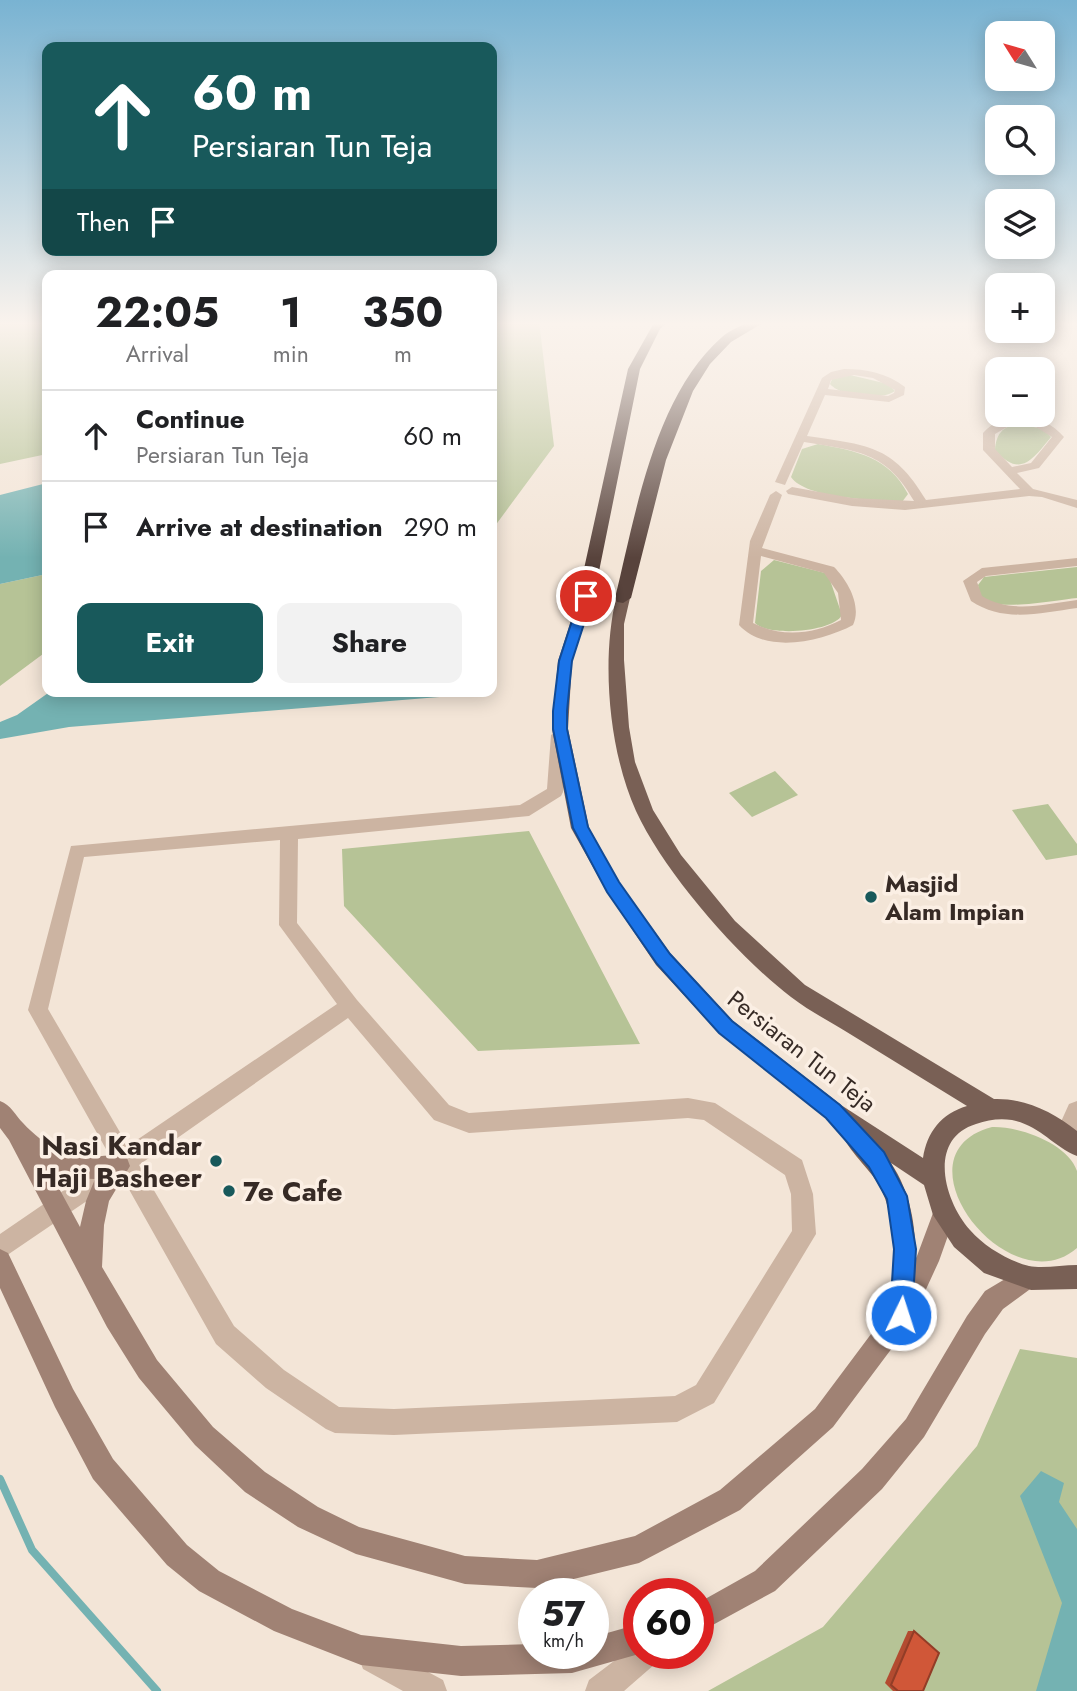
<!DOCTYPE html>
<meta charset="utf-8">
<style>
body{margin:0;font-family:Jost,sans-serif;background:#f2f2f2;color:#202124;height:100vh;display:flex;flex-direction:column;font-size:26px;white-space:nowrap}
*{box-sizing:border-box;margin:0}
p{font-size:23px;color:#757577}
.icon{flex:none;width:38px;height:38px;fill:none;stroke:currentColor;stroke-width:2;stroke-linecap:round;stroke-linejoin:round}
.map{position:relative;flex:1;overflow:hidden}
.panel{position:absolute;left:42px;top:270px;width:455px;height:427px;display:flex;flex-direction:column;background:#fff;border-radius:14px;box-shadow:0 4px 18px #0003}
.panel>*{flex:none}
.guide{position:absolute;left:42px;top:42px;width:455px;height:214px;border-radius:14px;box-shadow:0 4px 18px #0003;background:#18595b;color:#fff;overflow:hidden}
.needle{width:46px;rotate:307deg}
.buttons{position:absolute;left:985px;top:21px;display:grid;gap:14px}
.buttons a{display:grid;place-items:center;width:70px;height:70px;border-radius:14px;background:#fff;box-shadow:0 4px 18px #0003;font-size:35px}
.speed{position:absolute;left:518px;top:1578px;display:flex;gap:14px;font-size:35px;font-weight:700;text-align:center}
.speed>*{display:grid;place-content:center;width:91px;height:91px;border-radius:50%;background:#fff;box-shadow:0 4px 18px #0003;line-height:1}
.speed small{font-size:18px;font-weight:400}
.speed .limit{border:10px solid #d22;background:#fff;color:#111}
.pin{position:absolute;display:grid;place-items:center;width:60px;height:60px;color:#fff;margin:-30px;border:4px solid #fff;border-radius:50%;box-shadow:0 2px 7px #0007}
.me{position:absolute;width:77px;margin:-38px;rotate:4deg;stroke-linejoin:round;filter:drop-shadow(0 0 5px #0008)}
.turn{display:flex;align-items:center;gap:24px;height:147px;padding:0 35px;font-size:32px}
.turn .icon{width:91px;height:91px;stroke-width:2.5}
.turn b{display:block;font-size:49px;line-height:60px}
.then{display:flex;align-items:center;height:66px;padding:0 35px;background:#0003;gap:14px;font-size:26px}
.eta{display:flex;justify-content:space-evenly;align-items:center;height:119px;text-align:center}
.eta b{font-size:42px;font-weight:700;line-height:49px}
.button{display:flex;gap:14px;margin-top:auto;padding:14px 35px}
.button a{flex:1;height:80px;border-radius:14px;background:#18595b;color:#fff;font-size:28px;font-weight:700;line-height:80px;text-align:center}
.button a+a{background:#f2f2f2;color:#202124}
ul{padding:0;list-style:none}
li{display:flex;align-items:center;gap:21px;height:91px;padding:0 35px;border-top:2px solid #e0e0e0}
li div{flex:1}
li b{display:block;font-size:26px}
li em{font-style:normal}
.map>svg:first-child{display:block}
.green{fill:#b6c396}
.water{fill:#74b2b2}
.lines{fill:none;stroke-linecap:round;stroke-linejoin:round}
.stream{stroke:#74b2b2;stroke-width:8}
.minor{fill:#ccb4a2;fill-rule:evenodd}
.tertiary{fill:#ccb4a2;fill-rule:evenodd}
.secondary{fill:#a08274;fill-rule:evenodd}
.primary{fill:#796055;fill-rule:evenodd}
.motorway{fill:#58433c;fill-rule:evenodd}
.wall{fill:#b34b30}
.building{fill:#d05738;stroke:#923d27;stroke-width:2}
.route{fill:#1a73e8;stroke:#114b97;stroke-width:2}
.poi-dot{fill:#18595b;stroke:#fbefe4;stroke-width:2.5}
.labels{text-anchor:middle;dominant-baseline:central;stroke-width:7;stroke-linejoin:round;paint-order:stroke}
.poi-label{font-size:24px;font-weight:bold;fill:#362a25;stroke:#fbefe4;text-anchor:start}
.street-label{font-size:24px;fill:#362a25;stroke:#fbefe4}
.near-poi-label{font-size:28px;font-weight:bold;fill:#362a25;stroke:#fbefe4;text-anchor:end}
</style>
<div class="map">
<svg width="1077" height="1691" viewBox="0 0 1077 1691">
<rect width="100%" height="100%" fill="#f3e5d7"/>
<path class="green" d="M0 321H47V454L0 464Z
M492 321H539L554 446 492 530Z
M850 375 888 384 895 391C881 401 841 397 830 384L833 377Z
M1018 424 1044 429 1051 437C1033 459 1020 479 995 450 996 435 1002 426 1018 424Z
M818 444C857 451 889 457 908 494L902 502C876 500 806 499 791 477L802 449Z
M774 560 825 573 830 580 842 615C833 632 769 637 755 623L761 571Z
M1077 567V598C1057 600 1000 611 984 600 980 596 979 590 978 585L984 577Z
M47 574V651L0 686V584Z
M775 771 798 795 752 817 729 793Z
M1048 804 1077 844V855L1046 860 1012 810Z
M529 831 640 1044 478 1051 344 906 342 849Z
M992 1127C1018 1126 1068 1143 1077 1171 1077 1181 1077 1233 1077 1248 1009 1307 890 1154 992 1127Z
M1020 1349 1077 1358V1691H708L823 1627 977 1446Z"/>
<path class="water" d="M47 483V574L0 584V495Z
M51 691H466L464 695 69 727 0 739V722L17 715Z
M1041 1471 1064 1483 1059 1502 1077 1529V1691H1036L1062 1603 1020 1496Z"/>
<g class="lines">
<path class="stream" d="M0 1479 32 1550 157 1691"/>
<path class="minor" d="M844 369C866 369 887 373 905 387L904 395 889 402 825 395 807 436C866 445 893 444 926 500L1020 489 983 450V433C1005 408 1044 413 1064 437L1039 468 1017 473 1033 489 1077 500V508L1042 497 1029 496 905 510 852 506 788 494 786 491 792 487 852 498 914 501C886 451 857 451 804 442L785 485 775 482 822 378 831 372ZM854 375 873 378 895 390 894 393 888 396 828 389 831 380ZM1014 423 1031 424 1052 437 1031 463 1012 467 995 449V434Z
M776 491 782 495 762 548 834 567C848 581 862 606 853 625 823 641 766 655 739 625L750 541 770 495ZM761 556 824 573 838 593 841 620C814 634 782 638 753 623Z
M1077 558V566L986 576 977 582 982 596C1011 614 1045 604 1077 600V608C1040 613 1004 623 971 601L963 581 982 568Z
M559 729 567 735 563 792 561 796 529 816 298 839 297 923 357 1000 449 1105 469 1113 688 1098 715 1103 802 1160 813 1194 816 1234 714 1403 677 1422 394 1435 335 1433 326 1429 266 1388 216 1344 122 1177 0 1260V1234L111 1158 28 1010 71 846 520 805 547 789 551 735ZM280 840 279 925 337 1004 128 1146 48 1009 84 857ZM348 1018 434 1120 469 1133 688 1118 704 1120 785 1175 791 1194 792 1231 696 1385 675 1396 394 1409 339 1407 284 1370 234 1326 139 1165Z"/>
<path class="tertiary" d="M1077 1101V1135L1074 1143 1066 1146 1058 1143 1055 1135 1069 1104Z
M639 1642V1654H660L655 1664 624 1691H585L589 1680Z
M374 1643 443 1680 447 1691H403L363 1669 359 1658 363 1647Z"/>
<path class="secondary" d="M0 1101C11 1105 15 1115 23 1123 32 1133 49 1147 62 1153 83 1164 107 1150 127 1158L130 1166 109 1201 104 1225 102 1267 157 1360 213 1427 265 1472 318 1507 359 1527 465 1556 537 1560 635 1536 720 1490 815 1409 892 1306 917 1256 936 1205 944 1201 952 1205 956 1213 939 1261 910 1324 833 1427 740 1510 639 1563 537 1588 465 1584 356 1554 298 1527 245 1492 195 1445 139 1378 107 1327 9 1140 0 1128ZM49 1170 68 1178 95 1179 86 1201 80 1227Z
M0 1249 8 1253 73 1389 113 1459 187 1545 219 1571 292 1609 361 1635 461 1646 534 1644V1654H593V1637L639 1624V1654L572 1673 461 1676 361 1665 274 1631 199 1591 167 1565 93 1479 55 1407 0 1288Z
M1025 1267 1033 1271 1037 1279 1033 1287 1003 1309 985 1334 924 1437 882 1489 775 1591 698 1633V1603L755 1571 862 1469 906 1419 967 1316 985 1291Z"/>
<path class="primary" d="M586 592 593 596 572 661 568 729 589 828 619 882 670 953 733 1021 841 1105 923 1158C927 1132 941 1114 967 1106 928 1082 889 1058 850 1034 831 1022 809 1011 791 997 738 957 664 872 636 811 609 751 601 662 616 598L623 594 630 598 624 624V660L629 727 635 762 653 810 681 855 735 921 805 985 994 1099C1025 1098 1053 1112 1077 1131V1156C1053 1146 1039 1125 1012 1120 999 1118 988 1120 976 1124 927 1139 944 1201 970 1230 985 1247 1007 1260 1029 1266 1043 1269 1062 1265 1077 1265V1289L1031 1290 984 1273 954 1247 933 1215 924 1185 891 1163C922 1210 916 1261 913 1315L910 1324 901 1327 892 1324 889 1315C892 1272 901 1221 877 1182 867 1166 844 1147 841 1129L719 1033 656 965 607 892 571 828 552 729 558 661 579 596Z"/>
<path class="motorway" d="M655 321H668L660 329 640 369 594 596 586 601 580 600 578 596 628 369Z
M751 321H766L731 342 710 364 693 391 666 460 631 598 623 603 617 602 615 598C636 513 654 397 722 337 730 330 741 326 751 321Z"/>
</g>
<path class="wall" d="M908 1631H914L923 1691H893L885 1683Z"/>
<path class="building" d="M914 1631 939 1653 923 1691H898L891 1685Z"/>
<linearGradient id="sky" x2="0" y2="1"><stop stop-color="#79b3d2"/><stop offset="0.58" stop-color="#faf3ed"/><stop offset="1" stop-color="#faf3ed" stop-opacity="0"/></linearGradient>
<rect width="1077" height="558" fill="url(#sky)"/>
<path class="route" d="M586 592 593 596 572 661 567 711V729L588 827 619 882 670 954 732 1021 840 1105 884 1152 907 1196 916 1249 912 1315 909 1323 901 1326 893 1323 890 1315 894 1249 887 1199 869 1167 826 1118 719 1033 657 964 607 892 573 828 553 729V711L559 661 580 596Z"/>
<g class="poi-dot">
<circle cx="871" cy="897" r="7"/>
<circle cx="216" cy="1161" r="7"/>
<circle cx="229" cy="1191" r="7"/>
</g>
<g class="labels">
<g class="poi-label">
<text x="885" y="883">Masjid<tspan x="885" dy="28">Alam Impian</tspan></text>
</g>
<g class="street-label">
<text transform="translate(802 1051) rotate(38)">Persiaran Tun Teja</text>
</g>
<g class="near-poi-label">
<text x="202" y="1145">Nasi Kandar<tspan x="202" dy="32">Haji Basheer</tspan></text>
<text x="243" y="1191" text-anchor="start">7e Cafe</text>
</g>
</g>
</svg>
<div class="buttons">
<a><svg class="needle" viewBox="-14 -14 28 28"><path d="M0-13l5 13h-10z" fill="#e53935"/><path d="M0 13l5-13h-10z" fill="#757577"/></svg></a>
<a><svg class="icon" aria-label="search" viewBox="0 0 24 24"><circle cx="10" cy="10" r="6"/><path d="M15 15l6 6"/></svg></a>
<a><svg class="icon" aria-label="layers" viewBox="0 0 24 24"><path d="M12 4l9 5-9 5-9-5zM3 14l9 5 9-5"/></svg></a>
<a>+</a>
<a>−</a>
</div>
<div class="speed"><div>57<small>km/h</small></div><div class="limit">60</div></div>
<div class="pin" style="left:586px;top:596px;background:#d93025"><svg class="icon" aria-label="arrive" viewBox="0 0 24 24"><path d="M6 21V4h12l-3 4 3 4H6"/></svg></div>
<svg class="me" style="left:901px;top:1315px" viewBox="-20 -20 40 40"><circle r="17" fill="#1a73e8" stroke="#fff" stroke-width="3"/><path d="M0-11L8 9 0 5-8 9z" fill="#fff"/></svg>
<div class="guide">
<div class="turn"><svg class="icon" aria-label="ahead" viewBox="0 0 24 24"><path d="M12 20V5M6 11l6-6 6 6"/></svg><div><b>60 m</b>Persiaran Tun Teja</div></div>
<div class="then">Then<svg class="icon" aria-label="arrive" viewBox="0 0 24 24"><path d="M6 21V4h12l-3 4 3 4H6"/></svg></div>
</div>
<section class="panel">
<div class="eta">
<div><b>22:05</b><p>Arrival</p></div>
<div><b>1</b><p>min</p></div>
<div><b>350</b><p>m</p></div>
</div>
<ul>
<li><svg class="icon" aria-label="ahead" viewBox="0 0 24 24"><path d="M12 20V5M6 11l6-6 6 6"/></svg><div><b>Continue</b><p>Persiaran Tun Teja</p></div><em>60 m</em></li>
<li><svg class="icon" aria-label="arrive" viewBox="0 0 24 24"><path d="M6 21V4h12l-3 4 3 4H6"/></svg><div><b>Arrive at destination</b></div><em>290 m</em></li>
</ul>
<div class="button"><a>Exit</a><a>Share</a></div>
</section>
</div>
